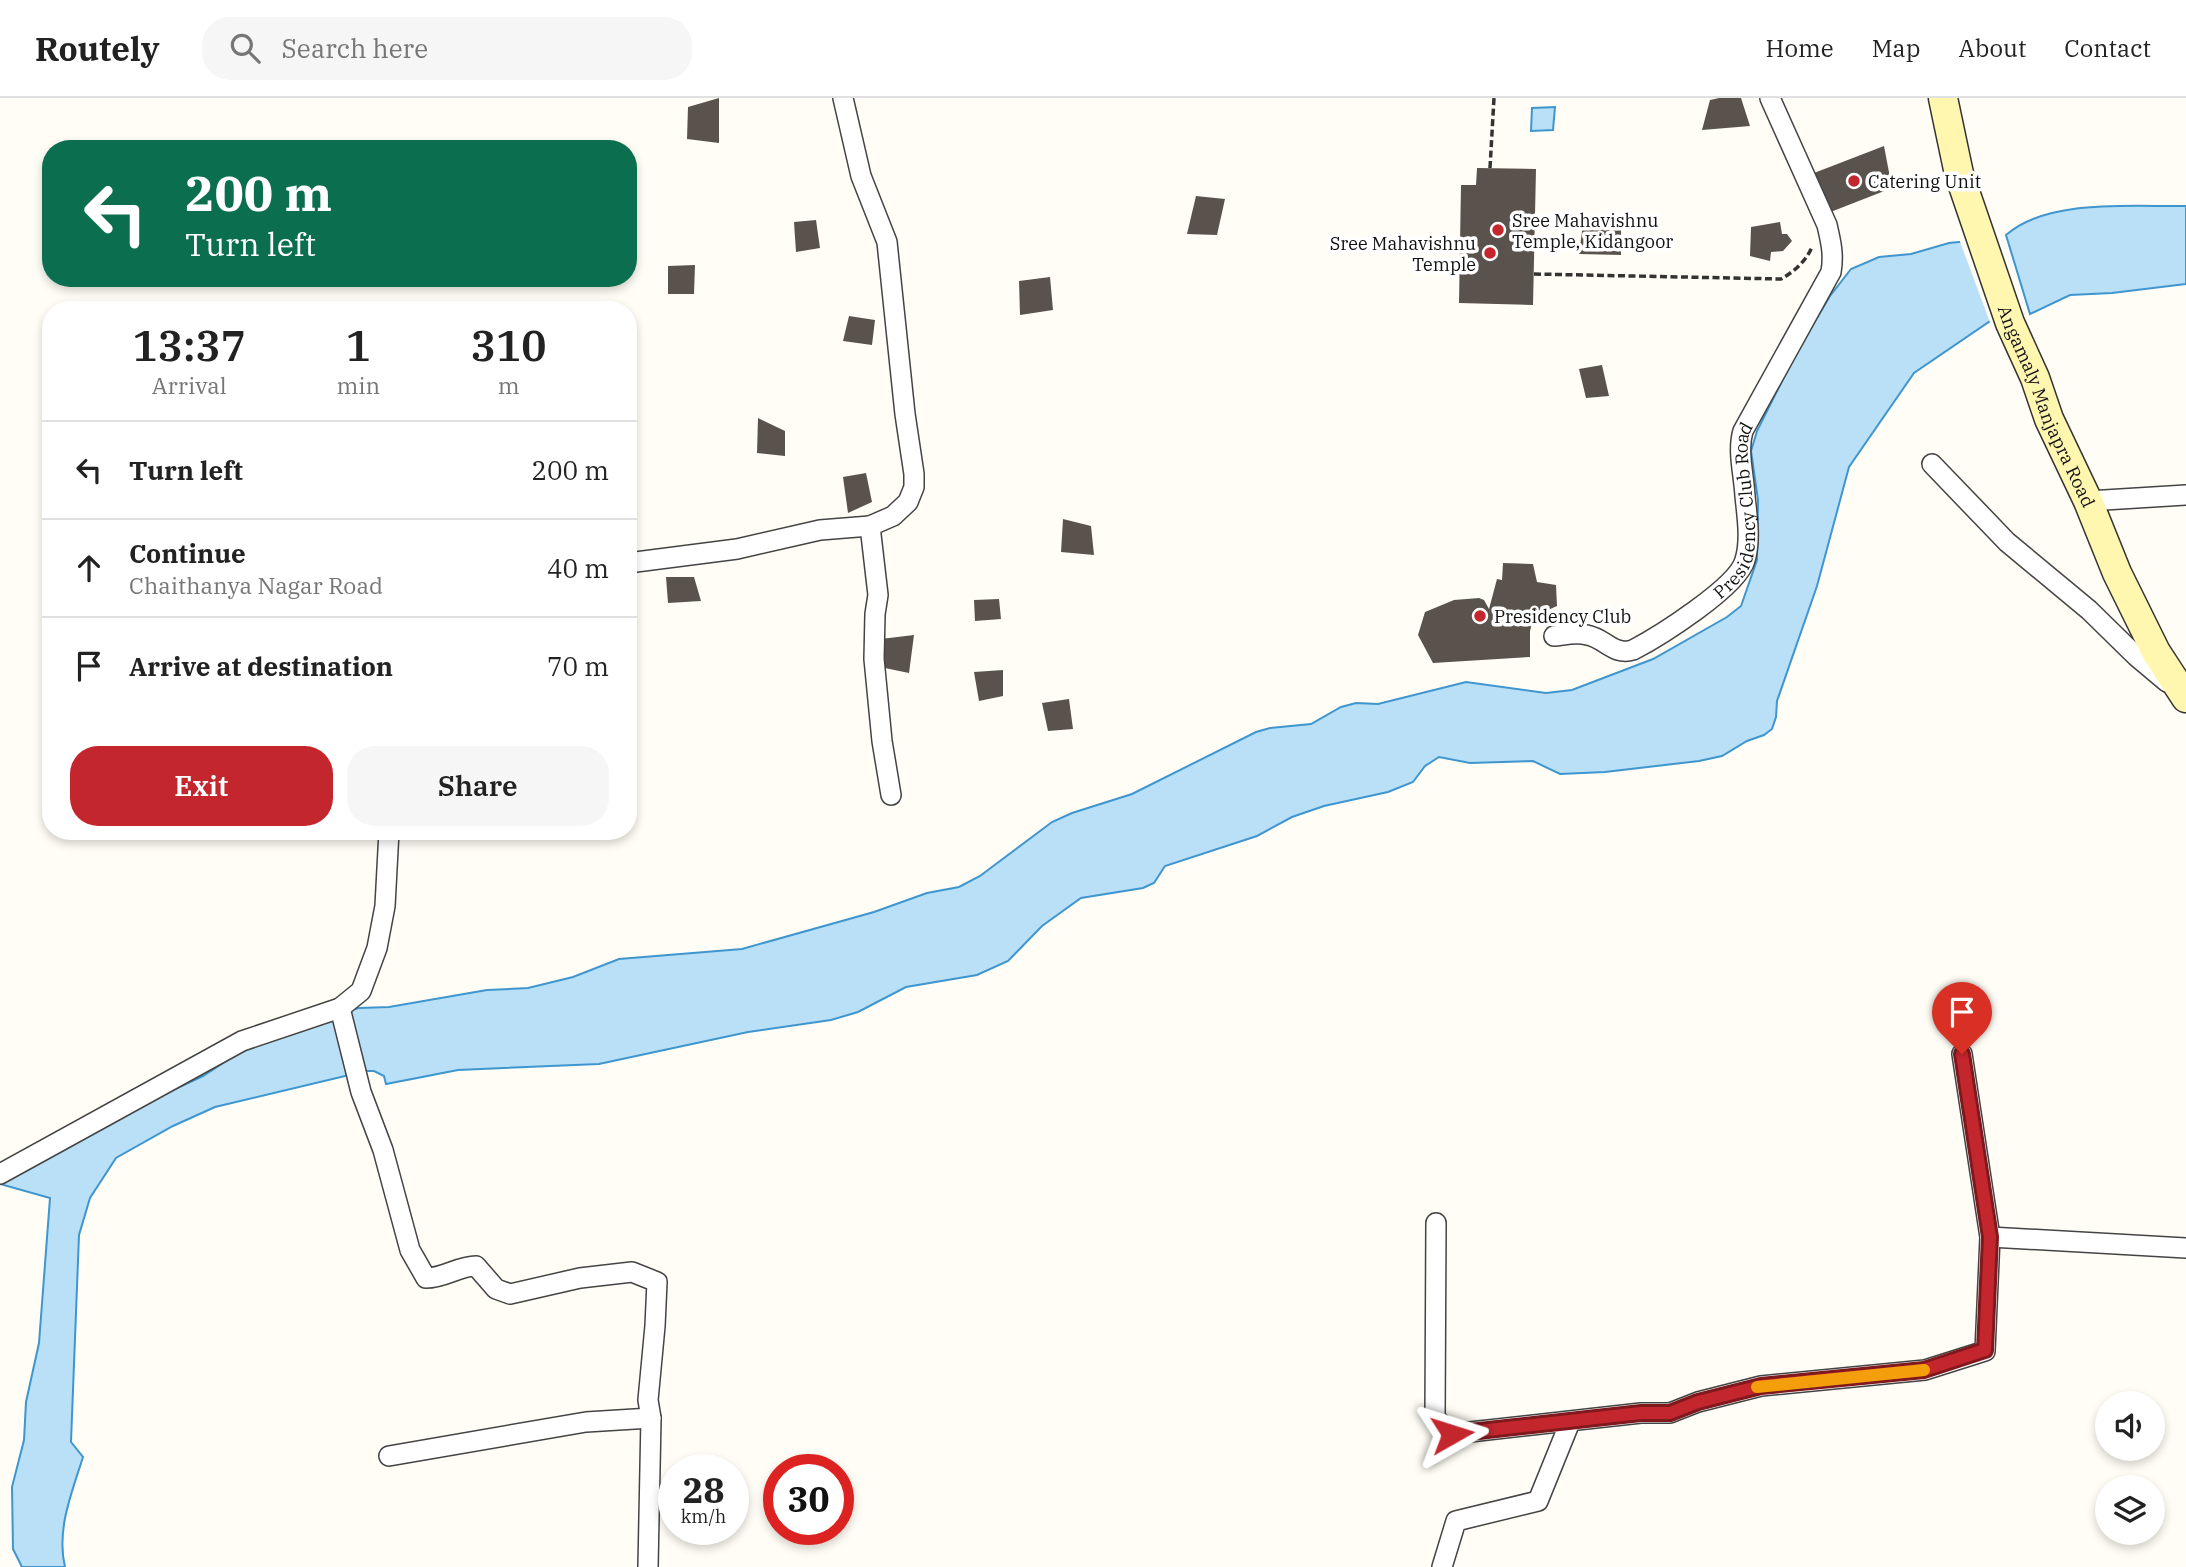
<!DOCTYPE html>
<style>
body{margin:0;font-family:"IBM Plex Serif",serif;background:#f6f6f6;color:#222;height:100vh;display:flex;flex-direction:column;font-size:26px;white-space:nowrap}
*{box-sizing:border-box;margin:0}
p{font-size:23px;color:#767676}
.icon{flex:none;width:38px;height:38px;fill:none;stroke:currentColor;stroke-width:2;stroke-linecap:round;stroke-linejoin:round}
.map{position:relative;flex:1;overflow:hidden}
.drawer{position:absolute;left:42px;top:203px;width:595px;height:539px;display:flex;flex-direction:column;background:#fff;border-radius:28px;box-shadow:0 4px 10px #0003}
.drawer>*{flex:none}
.top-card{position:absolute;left:42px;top:42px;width:595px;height:147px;border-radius:28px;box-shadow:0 4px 10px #0003;background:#0b6e4f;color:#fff;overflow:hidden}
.controls{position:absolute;left:2095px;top:1293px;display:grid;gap:14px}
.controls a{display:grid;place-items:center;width:70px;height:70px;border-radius:50%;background:#fff;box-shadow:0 4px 10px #0003;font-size:35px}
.speed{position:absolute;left:658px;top:1356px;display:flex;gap:14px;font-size:35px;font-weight:700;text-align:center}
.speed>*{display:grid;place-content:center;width:91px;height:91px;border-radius:50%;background:#fff;box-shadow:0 4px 10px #0003;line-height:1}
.speed small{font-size:18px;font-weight:400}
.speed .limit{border:10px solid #d22;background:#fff;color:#111}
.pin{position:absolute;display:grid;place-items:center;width:60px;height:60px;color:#fff;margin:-72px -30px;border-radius:50% 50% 50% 0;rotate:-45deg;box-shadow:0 0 7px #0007}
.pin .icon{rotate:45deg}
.me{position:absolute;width:77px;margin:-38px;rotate:84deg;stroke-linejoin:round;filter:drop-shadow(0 0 5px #0008)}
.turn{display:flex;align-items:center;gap:24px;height:147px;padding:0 28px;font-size:32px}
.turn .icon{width:91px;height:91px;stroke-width:2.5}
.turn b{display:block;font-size:49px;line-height:60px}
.eta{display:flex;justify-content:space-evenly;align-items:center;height:119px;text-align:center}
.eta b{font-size:42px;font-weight:600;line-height:49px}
.cta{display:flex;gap:14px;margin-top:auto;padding:14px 28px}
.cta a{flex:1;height:80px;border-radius:28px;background:#c4262e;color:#fff;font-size:28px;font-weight:600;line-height:80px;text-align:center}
.cta a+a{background:#f6f6f6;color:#222}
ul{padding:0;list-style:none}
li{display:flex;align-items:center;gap:21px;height:98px;padding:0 28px;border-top:2px solid #e0e0e0}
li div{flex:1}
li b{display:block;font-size:26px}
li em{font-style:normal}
header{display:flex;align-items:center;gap:42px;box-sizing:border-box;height:98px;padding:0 35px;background:#fff;border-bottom:2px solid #e0e0e0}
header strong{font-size:33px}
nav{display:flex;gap:38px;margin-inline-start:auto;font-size:24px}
.search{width:490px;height:63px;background:#f6f6f6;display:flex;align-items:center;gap:18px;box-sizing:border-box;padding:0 24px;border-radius:28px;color:#767676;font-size:26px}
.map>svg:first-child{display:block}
.water{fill:#b9e0f7;stroke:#3f96cf;stroke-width:2}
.pier{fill:#fffdf5}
.building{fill:#5a524d}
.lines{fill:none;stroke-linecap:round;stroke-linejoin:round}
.street-casing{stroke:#444;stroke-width:22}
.secondary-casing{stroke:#333;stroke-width:31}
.path{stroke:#333;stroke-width:3.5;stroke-dasharray:7 3.5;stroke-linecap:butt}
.street{stroke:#fff;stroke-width:19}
.secondary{stroke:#fff6b0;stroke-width:28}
.route-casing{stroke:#7f191e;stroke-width:18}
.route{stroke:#c4262e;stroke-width:12}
.slow{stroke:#f59e0b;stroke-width:12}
.poi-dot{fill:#c4262e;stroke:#fff;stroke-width:2.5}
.labels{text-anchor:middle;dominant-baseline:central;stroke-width:7;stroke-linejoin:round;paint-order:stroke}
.poi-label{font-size:18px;fill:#111;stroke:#fff;text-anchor:start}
.street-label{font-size:18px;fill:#111;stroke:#fff}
</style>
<header>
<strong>Routely</strong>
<div class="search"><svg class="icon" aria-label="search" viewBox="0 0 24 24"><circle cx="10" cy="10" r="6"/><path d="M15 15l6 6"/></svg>Search here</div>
<nav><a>Home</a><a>Map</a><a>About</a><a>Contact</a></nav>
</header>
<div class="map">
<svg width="2186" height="1469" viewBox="0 0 2186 1469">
<rect width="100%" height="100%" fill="#fffdf5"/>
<path class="water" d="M1555 9 1553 32 1531 33 1532 10Z
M2186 108V186L2112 195 2070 197 2030 216 2006 137C2048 100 2133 109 2186 108Z
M1968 143 1993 221 1914 275 1849 369 1817 488 1777 603 1776 619 1772 631 1764 637 1747 643 1722 658 1699 663 1605 674 1560 676 1533 663 1470 665 1439 659 1425 668 1413 684 1388 694 1324 708 1292 719 1257 738 1165 768 1154 785 1143 790 1081 800 1042 828 1008 863 977 877 906 889 858 914 831 922 748 934 599 966 458 972 386 986 384 978 374 973H366L215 1009 173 1028 116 1060 90 1100 79 1137 71 1344 83 1359C72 1394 56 1432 65 1469H22L13 1451 12 1389 24 1342 26 1304 39 1245 50 1100 0 1086V1079L101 1031 160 998 203 978 275 931 359 910 389 909 487 892 528 890 573 879 619 861 742 851 874 814 927 795 959 789 980 778 1052 724 1072 715 1132 696 1256 634 1270 630 1311 626 1341 609 1356 605 1378 606 1466 584 1546 595 1572 592 1653 561 1727 519 1741 508 1757 462 1758 402 1751 353 1757 333 1795 257 1830 198 1851 171 1879 159 1911 156 1949 145Z"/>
<path class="pier" d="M1968 140 1996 223 1991 227 1959 141Z"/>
<path class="building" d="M719 0V45L687 41 688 9Z
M1719 0H1741L1750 28 1702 32 1710 2Z
M1884 48 1892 90 1828 115 1814 75Z
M1477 70 1536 71 1533 207 1459 205 1461 87H1476Z
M1196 98 1225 101 1217 137 1187 136Z
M816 122 820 150 796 154 794 124Z
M1621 124V157L1579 156 1583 126Z
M1780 124 1782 136H1787L1792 143 1783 153 1771 154 1770 163 1750 158 1751 129Z
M695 167 694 196H668V168Z
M1050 179 1053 212 1020 217 1019 183Z
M849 218 875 222 872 247 843 243Z
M1602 267 1609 298 1586 300 1579 271Z
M758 320 785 333V358L757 355Z
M866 375 872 404 848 415 843 379Z
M1063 421 1091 428 1094 457 1061 454Z
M1503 465 1533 466 1537 484 1556 487 1557 508 1548 512H1538L1533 522 1530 533V559L1433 565 1418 537 1425 514 1454 502 1479 500 1484 502 1489 511 1497 481 1502 482Z
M666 479H694L701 503 668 505Z
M999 501 1001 521 975 523 974 502Z
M914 537 909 575 880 569 881 541Z
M1003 572V598L979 603 974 574Z
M1069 601 1073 631 1048 633 1042 605Z"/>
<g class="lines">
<g class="street-casing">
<g id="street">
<path d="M843 0 861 78 887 144 905 316 914 376V389L908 404 893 418 870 428 878 497 875 516 874 561 882 643 891 697"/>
<path d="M1932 366 2007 444 2089 512 2136 558 2167 584"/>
<path d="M2088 403 2186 397"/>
<path d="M628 465 737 451 820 432 870 428"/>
<path id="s1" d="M1554 538C1565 537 1577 534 1587 537 1605 540 1613 558 1633 552 1658 539 1738 489 1745 462 1751 442 1747 418 1745 398 1744 377 1737 353 1743 333L1831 174C1834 157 1831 144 1827 127L1770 0"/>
<path d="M340 910 361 994 383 1052 410 1152 426 1180C445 1180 458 1168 476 1168L496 1191 510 1196 580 1180 632 1174 657 1184 655 1228 648 1302 651 1320 648 1469"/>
<path d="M0 1076 242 943 340 910 361 893 377 850 385 808 389 733"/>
<path d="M1436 1125 1435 1320 1452 1336 1641 1315H1670L1698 1304 1761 1288 1925 1272 1985 1253 1990 1139 1962 956"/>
<path d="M1990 1139 2186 1150"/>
<path d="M389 1358 586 1324 651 1320"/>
<path d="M1442 1469 1456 1423 1538 1403 1570 1324"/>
</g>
</g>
<g class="secondary-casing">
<g id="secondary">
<path id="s2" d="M1943 0 1959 76 2010 225 2035 280 2049 321 2088 403 2117 475 2156 554 2186 600"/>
</g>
</g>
<path class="path" d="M1490 70 1494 0
M1534 176 1781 181C1795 173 1806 163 1812 149"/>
<use href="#street" class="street"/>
<use href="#secondary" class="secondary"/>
</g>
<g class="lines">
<g class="route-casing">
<path id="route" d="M1452 1336 1641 1315H1670L1698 1304 1761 1288 1924 1272 1985 1252 1990 1139 1962 956"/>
</g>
<use href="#route" class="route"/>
<path class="slow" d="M1757 1289 1924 1272"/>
</g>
<g class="poi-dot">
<circle cx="1854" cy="83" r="7"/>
<circle cx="1498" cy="132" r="7"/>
<circle cx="1490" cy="155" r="7"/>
<circle cx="1480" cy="518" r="7"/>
</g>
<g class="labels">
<g class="poi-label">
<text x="1868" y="83">Catering Unit</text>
<text x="1512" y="122">Sree Mahavishnu<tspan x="1512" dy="21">Temple, Kidangoor</tspan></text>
<text x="1476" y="145" text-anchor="end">Sree Mahavishnu<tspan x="1476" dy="21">Temple</tspan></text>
<text x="1494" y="518">Presidency Club</text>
</g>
<g class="street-label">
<text stroke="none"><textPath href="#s2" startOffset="326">Angamaly Manjapra Road</textPath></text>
<text stroke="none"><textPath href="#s1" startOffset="275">Presidency Club Road</textPath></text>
</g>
</g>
</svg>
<div class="controls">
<a><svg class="icon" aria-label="sound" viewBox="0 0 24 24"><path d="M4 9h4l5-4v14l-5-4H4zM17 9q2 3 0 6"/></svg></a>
<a><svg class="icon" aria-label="layers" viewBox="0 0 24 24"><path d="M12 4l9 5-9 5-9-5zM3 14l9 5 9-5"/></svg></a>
</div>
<div class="speed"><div>28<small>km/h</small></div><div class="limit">30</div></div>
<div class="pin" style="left:1962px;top:956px;background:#d93025"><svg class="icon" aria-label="arrive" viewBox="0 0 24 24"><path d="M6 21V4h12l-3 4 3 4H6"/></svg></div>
<svg class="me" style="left:1452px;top:1336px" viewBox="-20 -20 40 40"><path d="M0-17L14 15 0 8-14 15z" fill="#c4262e" stroke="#fff" stroke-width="4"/></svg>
<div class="top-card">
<div class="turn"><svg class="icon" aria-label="left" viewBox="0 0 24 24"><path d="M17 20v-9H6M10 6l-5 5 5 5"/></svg><div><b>200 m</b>Turn left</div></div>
</div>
<section class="drawer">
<div class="eta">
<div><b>13:37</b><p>Arrival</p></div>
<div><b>1</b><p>min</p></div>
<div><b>310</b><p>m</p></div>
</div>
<ul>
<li><svg class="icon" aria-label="left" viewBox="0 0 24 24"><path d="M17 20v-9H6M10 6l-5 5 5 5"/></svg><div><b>Turn left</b></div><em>200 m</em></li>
<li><svg class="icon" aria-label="ahead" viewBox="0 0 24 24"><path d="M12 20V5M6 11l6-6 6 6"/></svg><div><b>Continue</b><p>Chaithanya Nagar Road</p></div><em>40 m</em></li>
<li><svg class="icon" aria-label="arrive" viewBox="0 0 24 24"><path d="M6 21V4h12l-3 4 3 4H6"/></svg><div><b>Arrive at destination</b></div><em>70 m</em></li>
</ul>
<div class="cta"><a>Exit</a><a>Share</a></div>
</section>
</div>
